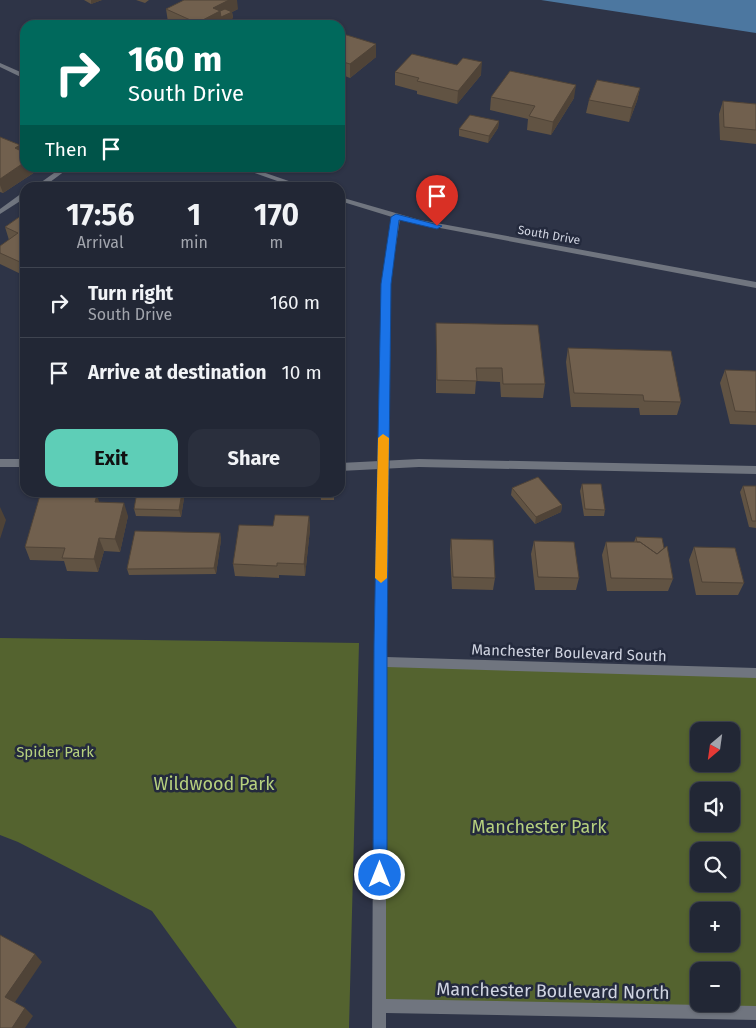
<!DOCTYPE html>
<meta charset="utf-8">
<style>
body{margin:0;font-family:"Fira Sans",sans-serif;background:#2a2f3d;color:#f1f3f6;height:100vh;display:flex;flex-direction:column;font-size:19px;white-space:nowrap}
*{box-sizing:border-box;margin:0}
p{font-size:16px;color:#a2a5ad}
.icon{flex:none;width:28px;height:28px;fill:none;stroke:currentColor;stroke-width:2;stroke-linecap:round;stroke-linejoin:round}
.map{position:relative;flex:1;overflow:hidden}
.side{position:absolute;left:20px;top:182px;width:325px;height:315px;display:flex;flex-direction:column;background:#222735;border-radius:15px;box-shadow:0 1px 4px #0004,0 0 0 1px #3f4450}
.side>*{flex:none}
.guide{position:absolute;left:20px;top:20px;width:325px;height:152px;border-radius:15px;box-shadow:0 1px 4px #0004,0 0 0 1px #3f4450;background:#00695c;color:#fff;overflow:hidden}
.needle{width:32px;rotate:209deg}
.controls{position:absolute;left:690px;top:722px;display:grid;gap:10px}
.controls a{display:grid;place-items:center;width:50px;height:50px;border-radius:10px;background:#222735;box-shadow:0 1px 4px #0004,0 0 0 1px #3f4450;font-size:25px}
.pin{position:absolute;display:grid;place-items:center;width:42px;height:42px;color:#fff;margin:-51px -21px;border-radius:50% 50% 50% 0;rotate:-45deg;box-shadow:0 0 5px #0007}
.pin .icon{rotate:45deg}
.me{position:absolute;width:55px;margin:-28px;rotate:0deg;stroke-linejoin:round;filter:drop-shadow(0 0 4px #0008)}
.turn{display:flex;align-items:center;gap:18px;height:105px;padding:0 25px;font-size:22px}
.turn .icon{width:65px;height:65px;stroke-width:2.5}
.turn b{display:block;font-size:35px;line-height:42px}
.then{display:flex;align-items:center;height:48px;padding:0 25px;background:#0003;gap:10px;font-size:19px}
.eta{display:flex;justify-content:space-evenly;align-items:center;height:85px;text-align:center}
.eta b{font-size:30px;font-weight:700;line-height:35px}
.button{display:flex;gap:10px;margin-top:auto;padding:10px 25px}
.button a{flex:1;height:58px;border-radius:15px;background:#5eceb7;color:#111;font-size:20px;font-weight:700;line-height:58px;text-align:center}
.button a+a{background:#2a2f3d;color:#f1f3f6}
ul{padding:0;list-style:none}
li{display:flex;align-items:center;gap:15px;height:70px;padding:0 25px;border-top:1px solid #3f4450}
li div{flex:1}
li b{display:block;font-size:19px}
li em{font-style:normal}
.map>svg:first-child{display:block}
.green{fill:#54632f;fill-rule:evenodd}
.water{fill:#4c77a0}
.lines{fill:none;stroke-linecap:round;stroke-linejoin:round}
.service{fill:#70757f;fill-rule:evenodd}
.minor{fill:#70757f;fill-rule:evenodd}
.wall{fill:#615343}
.shaded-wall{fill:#4f4337}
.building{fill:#71604e;stroke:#4f4337}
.route{fill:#1a73e8;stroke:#114b97}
.slow{fill:#f59e0b}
.labels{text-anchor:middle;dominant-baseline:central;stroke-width:5;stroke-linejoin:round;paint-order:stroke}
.far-street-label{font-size:12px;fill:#d0d4e1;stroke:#242a3d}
.street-label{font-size:15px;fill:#d0d4e1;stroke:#242a3d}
.park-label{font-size:15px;fill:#b6d07e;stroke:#242a3d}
.near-park-label{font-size:18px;fill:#b6d07e;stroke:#242a3d}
.near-street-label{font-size:18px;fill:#d0d4e1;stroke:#242a3d}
</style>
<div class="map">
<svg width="756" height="1028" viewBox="0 0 756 1028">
<rect width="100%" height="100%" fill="#2e3447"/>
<path class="green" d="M0 638 359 643 349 1028H237L152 911 18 842 0 835Z
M380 662 756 673V1013L380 1006ZM699 731H731V764H699ZM699 791H731V824H699ZM699 851H731V884H699ZM699 911H731V944H699ZM699 971H731V1004H699Z"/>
<path class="water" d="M541 0H756V33Z"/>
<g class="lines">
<path class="service" d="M61 168H69L42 188H33Z
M22 193H25V198L0 214V209Z
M0 459H25V467H0Z
M419 459 756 466V474L419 467 340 471V463Z"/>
<path class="minor" d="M0 63 25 74V79L0 67Z
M241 168H251L309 188H297Z
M340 197 420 220 756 282V288L419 224 400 219 390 284 386 646V657L756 668V678L386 667V999L756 1006V1020L386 1013V1028H372L374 646 382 284 392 217 340 201Z"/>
</g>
<path class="wall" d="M84 0H102L91 4Z
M136 0H149L145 3Z
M166 9H238L232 12 233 18 219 25H175L168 22Z
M340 33 376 57 350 78 340 74Z
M395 72 481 75 457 104 417 94V91L395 85Z
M640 88 637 101 629 122 586 113 589 100Z
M491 97 574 98 551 135 527 130 528 119 490 110Z
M723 101 756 104V144L720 140 719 114Z
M499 121 498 128 488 143 459 136V129Z
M0 137 25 168H37L38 170 3 193 0 192Z
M25 213V276L0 264V246L9 240 5 227Z
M436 323 545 384 543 398 501 397 500 382 476 381 475 394 436 393Z
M568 348 681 402 677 415H640L639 408 571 407 566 362Z
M725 370 756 371V425L730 424 720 383Z
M582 484 605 510 604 516H584L580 491Z
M743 486H756V528L749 527 740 492Z
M512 488 562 505 561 512 535 524 511 495Z
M92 492V495L99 502 128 516 120 552 104 551 98 572 67 571 64 561 30 560 25 547Z
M185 492 181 517 136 516 134 509Z
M320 492H334V500H321Z
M309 516 310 529 305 576 279 575V578L235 576 233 564 273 526Z
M220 533 221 540 216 574 129 575 127 569Z
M636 537 664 548 673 579 668 591H607L602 555 606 542H634Z
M451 539 495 578 493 590 452 589 450 552Z
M534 541 579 578 576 590H535L531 554Z
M694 547 744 583 738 595H696L689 560Z"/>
<path class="shaded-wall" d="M91 0H102L91 4Z
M229 0H237L238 9 232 12 233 18 222 24 221 17 222 24 219 25H198L197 23 213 8Z
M376 44V57L350 78V64Z
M482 62 481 75 457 104 458 91Z
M576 85 574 98 551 135 553 122Z
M640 88 637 101 629 122 632 108Z
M499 121 498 128 488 143 489 136Z
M20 145 24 158 15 148Z
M25 162V168H37L38 170 3 193 0 185V179Z
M25 259V276L20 262Z
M84 492H92L88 508 84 495Z
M182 492H185L181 517 179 510Z
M97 495 101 508 95 502Z
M124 503 128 516 120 552 115 539Z
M562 505 561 512 535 524 536 517Z
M0 507 6 520 0 539Z
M309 516 310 529 305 576 304 564Z
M220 533 221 540 216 574 214 568Z
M99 538 104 551 98 572 94 559Z
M35 954 42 962 13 1005 5 997Z
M25 1008 33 1016 25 1028H12Z"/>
<path class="building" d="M184 0H229L213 8 220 11 197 23 166 9Z
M225 9 232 12 221 17 220 11Z
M230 21 240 25H223Z
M340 33 376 44 350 64 340 61Z
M412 54 457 65 463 58 482 62 458 91 417 81 419 78 395 72Z
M510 71 576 85 553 122 529 116 535 106 491 97Z
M597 80 640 88 632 108 589 100Z
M723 101 756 104V130L724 127Z
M470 115 499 121 489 136 459 129Z
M0 137 20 145 15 148 25 153V162L0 179Z
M25 213V259L20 262 0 253V246L18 233 5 227Z
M436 323 538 325 545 384H503L502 368H476L477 381 437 380Z
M568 348 671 351 681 402 644 401 643 395 574 393Z
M725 370 756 371V412L735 411Z
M538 477 562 505 536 517 512 488Z
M582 484H601L605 510 585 509Z
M743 486H756V521H752Z
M41 492H84V495H97L95 502 124 503 115 539 99 538 94 559 62 558 65 548 25 547Z
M137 492H182L179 510 134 509Z
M320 492H334V493H320Z
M275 515 309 516 304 564 277 563V566L233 564 239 525 273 526Z
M135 531 220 533 214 568 127 569Z
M636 537 662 538 664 548 657 554 640 542H637Z
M451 539 493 540 495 578 453 577Z
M534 541 574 542 579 578 538 577Z
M606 542H640L657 554 667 546 673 579 611 578Z
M694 547 735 548 744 583 702 582Z
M0 935 35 954 5 997 25 1008 12 1028H0Z"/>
<path class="route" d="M396 214 442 226 437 229 399 220 391 284 387 646V875L385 880 380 882 375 880 373 875 374 646 381 284 391 217Z"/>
<path class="slow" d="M383 434 389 438 387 578 381 583 375 578 378 438Z"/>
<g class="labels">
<g class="far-street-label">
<text transform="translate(549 235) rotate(10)">South Drive</text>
</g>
<g class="street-label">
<text transform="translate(569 653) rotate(2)">Manchester Boulevard South</text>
</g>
<g class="park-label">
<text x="55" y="752">Spider Park</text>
</g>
<g class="near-park-label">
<text x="214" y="784">Wildwood Park</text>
<text x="539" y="827">Manchester Park</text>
</g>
<g class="near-street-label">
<text transform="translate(553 991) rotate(1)">Manchester Boulevard North</text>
</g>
</g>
</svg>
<div class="controls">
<a><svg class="needle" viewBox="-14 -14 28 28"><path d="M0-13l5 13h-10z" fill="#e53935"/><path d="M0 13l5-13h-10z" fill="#a2a5ad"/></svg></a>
<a><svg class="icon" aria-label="sound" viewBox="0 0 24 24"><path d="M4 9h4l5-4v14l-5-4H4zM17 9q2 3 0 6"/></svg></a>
<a><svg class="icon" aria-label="search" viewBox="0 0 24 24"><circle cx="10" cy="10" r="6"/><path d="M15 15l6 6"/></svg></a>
<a>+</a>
<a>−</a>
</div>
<div class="pin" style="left:437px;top:226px;background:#d93025"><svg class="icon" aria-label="arrive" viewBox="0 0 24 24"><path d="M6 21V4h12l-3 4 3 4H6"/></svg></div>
<svg class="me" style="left:380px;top:875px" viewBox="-20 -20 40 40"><circle r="17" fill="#1a73e8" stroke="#fff" stroke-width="3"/><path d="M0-11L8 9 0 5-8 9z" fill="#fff"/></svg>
<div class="guide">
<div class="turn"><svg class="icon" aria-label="right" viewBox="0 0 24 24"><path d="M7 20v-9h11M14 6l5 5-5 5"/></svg><div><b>160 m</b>South Drive</div></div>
<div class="then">Then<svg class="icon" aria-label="arrive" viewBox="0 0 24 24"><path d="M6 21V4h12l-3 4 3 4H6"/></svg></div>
</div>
<section class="side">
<div class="eta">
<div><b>17:56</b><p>Arrival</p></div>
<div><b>1</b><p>min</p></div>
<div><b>170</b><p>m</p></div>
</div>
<ul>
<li><svg class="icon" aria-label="right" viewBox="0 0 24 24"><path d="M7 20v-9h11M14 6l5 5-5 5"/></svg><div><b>Turn right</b><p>South Drive</p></div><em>160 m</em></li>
<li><svg class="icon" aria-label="arrive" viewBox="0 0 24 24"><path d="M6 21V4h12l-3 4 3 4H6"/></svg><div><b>Arrive at destination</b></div><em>10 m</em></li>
</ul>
<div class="button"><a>Exit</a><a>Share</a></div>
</section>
</div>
